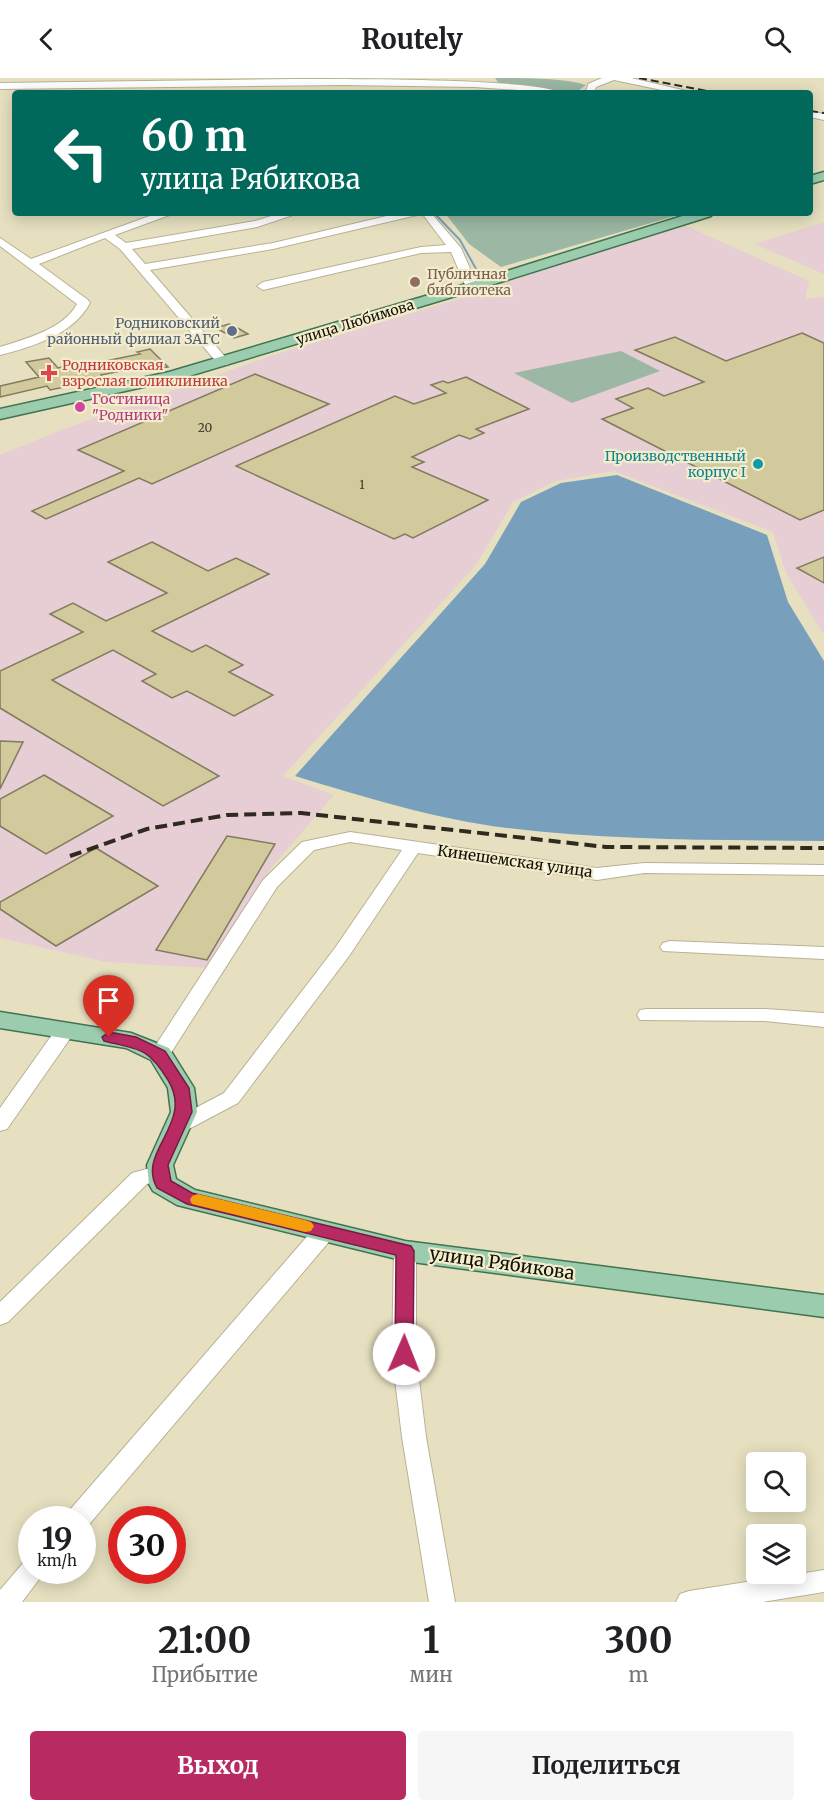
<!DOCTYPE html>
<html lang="ru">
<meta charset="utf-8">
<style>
body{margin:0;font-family:Merriweather,serif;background:#f6f6f6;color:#202124;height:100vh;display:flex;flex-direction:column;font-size:22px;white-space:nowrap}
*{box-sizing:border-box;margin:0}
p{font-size:20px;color:#757577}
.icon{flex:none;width:33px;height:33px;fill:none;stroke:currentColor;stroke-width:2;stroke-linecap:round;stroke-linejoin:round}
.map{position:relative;height:1524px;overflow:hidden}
.panel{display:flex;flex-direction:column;background:#fff;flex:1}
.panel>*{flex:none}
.top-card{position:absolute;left:12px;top:12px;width:801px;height:126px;border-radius:6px;box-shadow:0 3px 15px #0003;background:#00695c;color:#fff;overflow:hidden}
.tools{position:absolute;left:746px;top:1374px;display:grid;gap:12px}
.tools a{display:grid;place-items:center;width:60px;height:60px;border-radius:6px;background:#fff;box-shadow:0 3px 15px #0003;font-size:30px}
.speed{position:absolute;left:18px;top:1428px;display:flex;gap:12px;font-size:30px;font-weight:700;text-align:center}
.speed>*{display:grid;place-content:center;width:78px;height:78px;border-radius:50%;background:#fff;box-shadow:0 3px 15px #0003;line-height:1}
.speed small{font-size:15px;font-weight:400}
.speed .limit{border:9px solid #d22;background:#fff;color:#111}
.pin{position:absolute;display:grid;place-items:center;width:51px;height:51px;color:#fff;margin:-62px -26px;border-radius:50% 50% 50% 0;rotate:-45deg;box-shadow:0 0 6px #0007}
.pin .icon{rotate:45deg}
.me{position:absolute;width:66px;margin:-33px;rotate:1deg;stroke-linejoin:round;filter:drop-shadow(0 0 4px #0008)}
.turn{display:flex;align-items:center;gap:21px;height:126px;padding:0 30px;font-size:27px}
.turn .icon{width:78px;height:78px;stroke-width:2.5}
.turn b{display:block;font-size:42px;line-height:51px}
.eta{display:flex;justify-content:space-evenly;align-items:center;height:102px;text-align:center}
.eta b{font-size:36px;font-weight:700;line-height:42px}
.action{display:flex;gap:12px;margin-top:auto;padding:12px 30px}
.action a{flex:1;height:69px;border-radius:6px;background:#b72b62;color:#fff;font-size:24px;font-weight:700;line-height:69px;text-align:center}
.action a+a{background:#f6f6f6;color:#202124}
header{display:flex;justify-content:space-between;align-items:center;height:78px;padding:0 30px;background:#fff;font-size:27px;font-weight:700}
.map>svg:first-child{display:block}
.industrial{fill:#e7cdd4}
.green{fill:#9cb7a4}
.water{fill:#789fbc}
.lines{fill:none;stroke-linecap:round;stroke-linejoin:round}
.stream{stroke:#789fbc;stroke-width:2}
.building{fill:#d2c99c;stroke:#817b5f;stroke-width:1.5}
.minor-casing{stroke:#b8b294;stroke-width:2}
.major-casing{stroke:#40734f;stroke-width:3}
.minor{fill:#fff;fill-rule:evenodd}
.major{fill:#9bccae;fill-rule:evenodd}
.rail-far1{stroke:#2e2a1d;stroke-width:2;stroke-dasharray:8 4;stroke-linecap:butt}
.rail{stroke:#2e2a1d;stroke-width:4;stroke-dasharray:12 6;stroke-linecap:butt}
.route{fill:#b72b62;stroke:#771c40;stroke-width:1.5}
.slow{fill:#f59e0b}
.education-dot{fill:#8d6e63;stroke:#f3edcd;stroke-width:2}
.service-dot{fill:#5c6f8a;stroke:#f3edcd;stroke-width:2}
.health-dot{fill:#e0444e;stroke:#f3edcd;stroke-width:2}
.hotel-dot{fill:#d1479c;stroke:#f3edcd;stroke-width:2}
.culture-dot{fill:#0f9aa8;stroke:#f3edcd;stroke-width:2}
.labels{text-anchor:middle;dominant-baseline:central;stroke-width:4.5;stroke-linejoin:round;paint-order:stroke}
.number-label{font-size:12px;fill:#413d2a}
.far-education-label{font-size:14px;fill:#785e54;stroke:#f3edcd;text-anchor:start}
.far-street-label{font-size:14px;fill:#110e04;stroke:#f3edcd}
.far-service-label{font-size:14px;fill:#4e5e75;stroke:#f3edcd;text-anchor:end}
.far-health-label{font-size:14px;fill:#be3a42;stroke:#f3edcd;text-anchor:start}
.far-hotel-label{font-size:14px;fill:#b23c85;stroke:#f3edcd;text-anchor:start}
.far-culture-label{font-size:14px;fill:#0d838f;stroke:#f3edcd;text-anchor:end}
.street-label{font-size:15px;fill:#110e04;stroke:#f3edcd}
.near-street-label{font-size:18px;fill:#110e04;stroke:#f3edcd}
</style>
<header><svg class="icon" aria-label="back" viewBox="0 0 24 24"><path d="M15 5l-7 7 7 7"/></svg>Routely<svg class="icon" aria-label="search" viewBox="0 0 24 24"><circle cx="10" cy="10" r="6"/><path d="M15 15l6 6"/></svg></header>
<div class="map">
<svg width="824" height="1524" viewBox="0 0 824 1524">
<rect width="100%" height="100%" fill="#e6e0c0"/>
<path class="industrial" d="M824 144V196L755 166Z
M686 148 809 203 805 221 824 219V554H822L786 495 773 454 614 393 556 403 513 424 476 487 283 698 334 717 270 791 209 890 107 884 0 860V377L61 352 274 277 455 222 559 186Z"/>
<path class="green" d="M495 0C519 0 567 0 586 7L578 13 585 15C556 15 529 10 500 7Z
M445 135H685L501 189 469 166Z
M621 273 660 293 572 325 514 295Z"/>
<path class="water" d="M617 397 767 457 788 524 824 583V763C718 762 612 763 507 750 435 741 364 719 295 698L485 486 521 424 561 405Z"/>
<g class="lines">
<path class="stream" d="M434 135 460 162 486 209"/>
</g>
<path class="building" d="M229 246 236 249 248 256 234 260 216 250Z
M802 255 824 265V432L800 442 602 341 633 330 616 321 648 310 664 318 704 304 635 272 675 259 726 283Z
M150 271 168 289 154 291 150 287 101 297 104 301 50 312 47 308 0 319V308L39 299 26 284 49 280 58 290 88 283 91 286 140 276 137 274Z
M255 296 329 326 152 406 139 400 46 441 32 433 124 393 78 372Z
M466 299 529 331 476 351 484 355 470 361 459 357 412 379 424 384 412 389 488 422 413 460 405 456 394 461 236 388 395 318 414 326 446 315 431 307 443 303 448 305Z
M152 464 208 493 236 480 269 496 152 553 192 574 206 567 243 587 229 594 273 617 234 638 187 613 172 620 142 603 156 596 113 572 52 602 219 698 163 728 0 630V593L83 554 50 536 73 525 106 543 167 515 108 484Z
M824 479V505L797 490Z
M0 663 23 664 0 711Z
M44 697 113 738 46 776 0 748V721Z
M227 758 275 766 207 882 156 872Z
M96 770 158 808 56 868 0 831V824Z"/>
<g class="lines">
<g class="minor-casing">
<path id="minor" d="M602 0H631L695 15H676L614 2 596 9 594 15H581L587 11 588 6Z
M294 1C337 1 536 0 561 15L474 9 343 7 0 11V5Z
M810 33 824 36V42L810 39Z
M158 135H175L115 157 126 165 255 143 281 135H299L257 149 132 171 145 186 273 165 399 135H419L417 137 273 171 150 192 227 281 229 284 227 287H219L120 171 105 160 39 186 88 222 90 225C74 256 32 269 0 277V269C25 261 64 251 77 226L0 168V160L31 181Z
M431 135 461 170 478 209 476 212H468L466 209 451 174 421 175 263 212 257 208 263 204 421 169 446 167 424 138Z
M350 754 597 790 644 785 824 787V797L644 795 597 802 418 775 349 878 238 1025 185 1053 178 1055 171 1053 167 1048 171 1043 224 1015 335 870 402 772 350 764 314 772 277 809 167 981 160 983 153 981 150 976 263 802 302 764Z
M670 863 824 869V881L663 873 660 869 663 865Z
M647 931H765L824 935V949L765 943 640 942 637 937 640 932Z
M66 945 73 947 76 952 7 1051 0 1053V1030L59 947Z
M161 1087 169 1090 172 1095 169 1100 147 1106 8 1244 0 1247V1224L132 1095Z
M325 1145 333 1147 336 1153 333 1159 86 1450 82 1451V1442H64L68 1434 317 1147Z
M405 1165 413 1167 416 1173V1277L426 1359 455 1524H429L402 1359 392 1277 394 1173 397 1167Z
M32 1481V1492H46L22 1524H0V1512L24 1484Z
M824 1492V1514L762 1524H676L680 1516 689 1513Z"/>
</g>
<g class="major-casing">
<path id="major" d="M824 94V102L810 106V98Z
M692 135H713L711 138 469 214 179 301 0 341V331L169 294 459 208Z
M0 934 131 955 169 970 194 1010 197 1034 173 1087 176 1101 195 1112 405 1163 824 1217V1239L405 1183 177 1127 153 1113 149 1106 147 1087 171 1034 168 1010 151 982 126 970 0 950Z"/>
</g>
<use href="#minor" class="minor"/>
<use href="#major" class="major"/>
<path class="rail-far1" d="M639 0 717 15
M810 33 824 35"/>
<path class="rail" d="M70 778 147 751 227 737 301 735 606 769 824 770"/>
</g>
<path class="route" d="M109 954 136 959 165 973 189 1010 192 1034 168 1087 171 1103 192 1115 411 1168 414 1173 413 1276 410 1281 404 1283 397 1281 395 1276 396 1177 187 1126 157 1110C136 1073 195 1046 168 1002 147 968 139 972 104 963L102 959Z"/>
<path class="slow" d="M198 1116 305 1142 311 1144 314 1148 311 1153 305 1154 192 1126 190 1122 192 1118Z"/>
<circle class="education-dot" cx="415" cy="204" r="6"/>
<circle class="service-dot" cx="232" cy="253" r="6"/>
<path class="health-dot" d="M46 286h6v6h6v6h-6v6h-6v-6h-6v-6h6z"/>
<circle class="hotel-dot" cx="80" cy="329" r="6"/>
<circle class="culture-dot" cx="758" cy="386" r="6"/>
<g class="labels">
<g class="number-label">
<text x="205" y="349">20</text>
<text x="362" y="406">1</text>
</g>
<g class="far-education-label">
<text x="427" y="196">Публичная<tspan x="427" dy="16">библиотека</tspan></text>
</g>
<g class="far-street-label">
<text transform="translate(355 244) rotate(-17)">улица Любимова</text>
</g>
<g class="far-service-label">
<text x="220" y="245">Родниковский<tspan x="220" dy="16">районный филиал ЗАГС</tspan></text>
</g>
<g class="far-health-label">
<text x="62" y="287">Родниковская<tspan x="62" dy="16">взрослая поликлиника</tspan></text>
</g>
<g class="far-hotel-label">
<text x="92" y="321">Гостиница<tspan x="92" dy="16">"Родники"</tspan></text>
</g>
<g class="far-culture-label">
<text x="746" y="378">Производственный<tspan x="746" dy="16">корпус I</tspan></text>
</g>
<g class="street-label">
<text transform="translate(515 783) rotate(8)">Кинешемская улица</text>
</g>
<g class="near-street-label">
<text transform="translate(502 1185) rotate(8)">улица Рябикова</text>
</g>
</g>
</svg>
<div class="tools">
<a><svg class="icon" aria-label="search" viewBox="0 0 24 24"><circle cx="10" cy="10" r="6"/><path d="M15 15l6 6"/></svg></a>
<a><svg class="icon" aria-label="layers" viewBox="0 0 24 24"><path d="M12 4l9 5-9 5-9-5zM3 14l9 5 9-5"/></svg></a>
</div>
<div class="speed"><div>19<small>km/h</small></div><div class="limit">30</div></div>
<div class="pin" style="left:109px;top:959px;background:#d93025"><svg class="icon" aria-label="arrive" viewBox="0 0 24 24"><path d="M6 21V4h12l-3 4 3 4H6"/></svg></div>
<svg class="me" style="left:404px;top:1276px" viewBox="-20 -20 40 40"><circle r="19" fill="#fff"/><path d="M0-13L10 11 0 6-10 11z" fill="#b72b62"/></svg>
<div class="top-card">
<div class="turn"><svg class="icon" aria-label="left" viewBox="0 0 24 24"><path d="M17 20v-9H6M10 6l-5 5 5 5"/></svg><div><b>60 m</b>улица Рябикова</div></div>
</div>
</div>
<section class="panel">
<div class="eta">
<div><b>21:00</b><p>Прибытие</p></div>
<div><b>1</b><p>мин</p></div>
<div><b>300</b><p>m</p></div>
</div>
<div class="action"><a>Выход</a><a>Поделиться</a></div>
</section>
